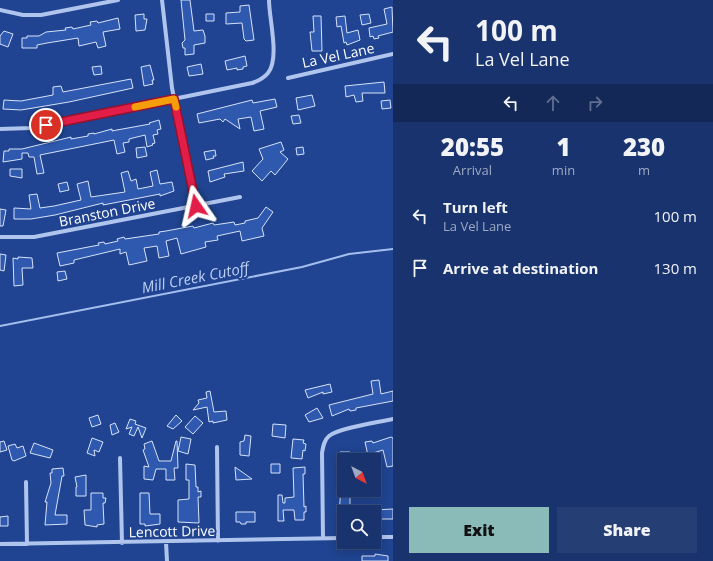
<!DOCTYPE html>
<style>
body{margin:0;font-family:"Open Sans",sans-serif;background:#253f75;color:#f1f3f6;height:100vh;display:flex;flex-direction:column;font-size:15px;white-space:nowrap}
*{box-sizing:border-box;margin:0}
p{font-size:13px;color:#9faac2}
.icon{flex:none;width:22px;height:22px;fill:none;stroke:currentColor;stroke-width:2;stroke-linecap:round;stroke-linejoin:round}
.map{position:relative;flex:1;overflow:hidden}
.sheet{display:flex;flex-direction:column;background:#18336d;width:320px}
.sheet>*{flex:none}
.top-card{background:#18336d;color:#f1f3f6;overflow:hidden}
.needle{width:26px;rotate:139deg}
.tools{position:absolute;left:337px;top:453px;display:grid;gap:8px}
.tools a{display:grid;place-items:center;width:44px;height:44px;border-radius:0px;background:#18336d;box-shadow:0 2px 10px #0003,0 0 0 1px #364e80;font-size:20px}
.pin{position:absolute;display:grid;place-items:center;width:34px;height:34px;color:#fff;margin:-17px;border:2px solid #fff;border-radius:50%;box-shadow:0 1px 4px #0007}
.me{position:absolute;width:44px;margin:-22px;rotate:349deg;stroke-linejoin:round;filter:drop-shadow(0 0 3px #0008)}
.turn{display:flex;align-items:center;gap:14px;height:84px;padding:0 16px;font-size:18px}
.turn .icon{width:52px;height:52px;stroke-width:2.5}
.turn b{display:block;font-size:28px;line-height:34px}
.lanes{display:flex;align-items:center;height:38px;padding:0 16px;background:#0003;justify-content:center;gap:20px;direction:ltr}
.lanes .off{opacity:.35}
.eta{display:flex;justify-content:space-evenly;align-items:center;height:68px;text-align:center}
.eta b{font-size:24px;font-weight:800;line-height:28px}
.button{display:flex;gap:8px;margin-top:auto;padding:8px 16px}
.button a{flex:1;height:46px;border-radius:0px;background:#8bbbb9;color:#111;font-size:16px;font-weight:800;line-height:46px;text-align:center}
.button a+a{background:#253f75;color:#f1f3f6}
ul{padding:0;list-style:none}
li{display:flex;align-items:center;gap:12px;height:52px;padding:0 16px}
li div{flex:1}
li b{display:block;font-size:15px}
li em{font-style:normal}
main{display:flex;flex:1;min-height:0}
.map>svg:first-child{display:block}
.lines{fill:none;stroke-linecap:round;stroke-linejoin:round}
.stream{stroke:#a4beee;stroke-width:2}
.building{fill:#2f59ae;stroke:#d6e2f9}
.minor{stroke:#b0c5ed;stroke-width:4}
.route-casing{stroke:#92132f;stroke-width:10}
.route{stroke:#e11d48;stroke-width:7}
.slow{stroke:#f59e0b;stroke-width:7}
.labels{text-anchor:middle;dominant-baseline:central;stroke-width:4;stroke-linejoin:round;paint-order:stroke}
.street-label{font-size:14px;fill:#fff;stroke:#204491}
.water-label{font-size:15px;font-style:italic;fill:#bccff4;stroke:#204491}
</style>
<main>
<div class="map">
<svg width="393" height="561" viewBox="0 0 393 561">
<rect width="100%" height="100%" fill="#204491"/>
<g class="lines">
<path class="stream" d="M0 326 302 267 349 254 393 249"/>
</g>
<path class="building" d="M181 0H190L194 31 203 30 205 36V43L194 45V54L185 55V48H183L182 43 185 40Z
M249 5 254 40 246 41 244 39 242 23 226 24V13L240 12V6Z
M392 7 393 32 378 36 379 38 374 39 373 36 370 37 369 28 387 24 384 9Z
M144 14V19H147L145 30 136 31 135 15Z
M206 14H214V21H206Z
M369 14 371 23 362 25 360 15Z
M313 16H321L322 51H312L310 32H314Z
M345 16 347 33 358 30 360 40 347 45 346 42 344 43 341 26 337 27 336 17Z
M118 18 120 29 103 32 106 46 98 48 96 42 79 46 78 38 47 43 37 45V48H22V38H27V36H39L46 32 66 30 65 28 72 27 73 29 91 25 90 22 97 21 98 23Z
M4 31 13 34 8 47 0 44V36Z
M245 56 247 66 243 67V69L237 70V68L227 70 225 61Z
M201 64 203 74 189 76 187 67Z
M150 65 154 80H152L153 84 144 86 141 67Z
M101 66 102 74 94 75 92 67Z
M131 79 133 88 69 102 21 110 3 109 4 100 21 101 53 95V87L61 86 63 92Z
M384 82 385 93H362L363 101 356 102 354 95 346 97 345 86Z
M312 95 315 106 298 110 296 98Z
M275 99 277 107 260 111 264 129 254 131 251 117 238 119 240 129 225 119 223 122 220 119 199 123 197 114 252 100 253 103Z
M390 100 391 108 382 109 381 101Z
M299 115 301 123 293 124 291 116Z
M159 120 161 129 157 130 158 134 153 135 155 143 152 144 153 145 147 147 145 135 129 139V142L123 143 125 152 117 154 114 140 40 155 44 173 37 174 34 157H29L28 153H22V159L3 162 4 151H9V149H22L71 137V139L88 136V134L94 133V134L112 129V131L117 130 150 124 149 123Z
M281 142 284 150 280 152 288 159 275 175 271 171 262 181 252 171 263 159 259 149Z
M145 147 147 156 137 158 136 148Z
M303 147 304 154 297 155 296 148Z
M215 150 216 156H213L214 158 206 160 204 152Z
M243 162 244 171 224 174 225 177 210 182 208 171Z
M10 169H22V178L10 176Z
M157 170 160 184 172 182 174 191 160 196V194L103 205V203L55 215 31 219H14V208L31 209 29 195 37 194 40 208 54 206 81 200 77 184 88 181 91 197 125 192 121 173 128 171 131 181 136 179 138 189 153 186 150 172Z
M67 182 69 190 60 192 58 184Z
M266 207 273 212 262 228 264 236 242 241 240 231 217 236 218 240 205 242 206 247 181 254 177 238 166 241 169 256 159 258 157 246 144 248 147 261 129 265 126 252 120 254V249L74 260V263L60 266 57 253 99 245 98 243 104 242 105 244 118 241 117 239 124 237 125 239 159 234V232L166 231 193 226 194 228 213 223 214 225 234 222 235 225 245 223V221L258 218Z
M0 209 6 210 3 226H0Z
M0 254 6 255 4 271 0 270Z
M18 257 32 258 33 268H22L23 285 14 286 13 258 18 259Z
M65 271 67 279 58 281 57 272Z
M379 380 381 394 393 391V401L356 408V410L350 411 349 409 332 416 329 405 373 394 371 381Z
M330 384 332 392 323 394V392L308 398 305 390Z
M210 391 214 412 226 411 227 420 213 423V421L209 422 207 407 193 410 199 403 198 400 207 398 206 392Z
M317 408 323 418 309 422 305 415Z
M98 415 101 424 92 427 89 418Z
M176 415 182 421 173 429 167 426Z
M195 416 203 423 193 434 185 427Z
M130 419 136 421 135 424 146 428 142 438 138 427 134 436 129 434 132 427 126 429Z
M115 423 119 432 112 435 110 425Z
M273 424 286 425 285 438 272 436Z
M245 435 251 436 249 456 240 455V442L244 441Z
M181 437 191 439 188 454 178 451Z
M391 437 393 438V466L387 467 383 450 373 453 375 460H369L365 442 372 441 373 443Z
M92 438 103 442 99 452 94 450 95 456 87 453Z
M293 439 304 440 303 443 306 444 305 451 303 450 302 459 291 458Z
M4 441 7 450 0 452V442Z
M152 441 159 461H171L176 441H177L178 468H174L175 480H166V469H156L153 480 144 479V466L149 467 143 450 145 449 144 444Z
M34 443 53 450 50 458 30 453Z
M15 444 17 448 23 446 26 456 14 461 12 460 8 446Z
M340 452H350V460H344V463H338Z
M186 464 195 465 196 487H198V492L201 491V497H198L199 523 178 522V500L189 499V480H186Z
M271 464H280V473H271Z
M235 467 252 479 236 480Z
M305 467V474H303L304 507 306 506V512H304V520H295L294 510H283L284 521H278V495H282L283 503H285V498L294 497 293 468Z
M63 468 64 476H62L55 515H67V524L45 525 47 502H45L51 483 50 473H52V469Z
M86 475V496H76V487H77L75 477Z
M341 490H350V512H339Z
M91 493H103V498H106L105 503H103L104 524 97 525V527L85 525 84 510H91Z
M140 493H149L150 514H160V524L145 526V524H140Z
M393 509V519H374V510Z
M236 512H255V522H246V524H241L240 522H236Z
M8 516V526H0V517Z
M375 554 388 556V561H362V556H375Z"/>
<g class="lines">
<path class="minor" d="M162 0 172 88 196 206
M0 10 23 15H41L118 0
M288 78 393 54
M0 129 31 128 252 83C258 81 264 78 268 73 280 58 269 19 269 0
M0 237H34L240 197
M217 447 218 541
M120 458 122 543
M26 482 27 544
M374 537H393
M323 538 322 453C323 447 324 440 329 436 338 428 380 422 393 419
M166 542 167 561
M0 544 344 538"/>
</g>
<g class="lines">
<g class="route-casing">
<path id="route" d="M46 125 174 99 196 206"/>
</g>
<use href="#route" class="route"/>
<path class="slow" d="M135 107 174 99 176 107"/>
</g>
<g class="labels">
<g class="street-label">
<text transform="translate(338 55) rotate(-12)">La Vel Lane</text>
<text transform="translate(107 212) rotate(-11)">Branston Drive</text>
<text transform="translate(172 531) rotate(-1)">Lencott Drive</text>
</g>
<g class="water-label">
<text transform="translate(195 277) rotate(-11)">Mill Creek Cutoff</text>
</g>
</g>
</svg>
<div class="tools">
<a><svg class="needle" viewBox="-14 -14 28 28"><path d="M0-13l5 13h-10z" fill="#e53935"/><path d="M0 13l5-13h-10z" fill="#9faac2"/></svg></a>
<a><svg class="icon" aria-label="search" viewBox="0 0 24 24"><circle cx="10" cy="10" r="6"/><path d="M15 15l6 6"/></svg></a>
</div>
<div class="pin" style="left:46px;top:125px;background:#d93025"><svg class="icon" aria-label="arrive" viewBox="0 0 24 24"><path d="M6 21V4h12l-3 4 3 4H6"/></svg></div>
<svg class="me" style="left:196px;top:206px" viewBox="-20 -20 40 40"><path d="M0-17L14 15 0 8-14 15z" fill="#e11d48" stroke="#fff" stroke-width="4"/></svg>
</div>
<section class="sheet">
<div class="top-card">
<div class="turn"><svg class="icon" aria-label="left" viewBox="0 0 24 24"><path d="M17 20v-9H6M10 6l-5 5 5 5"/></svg><div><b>100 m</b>La Vel Lane</div></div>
<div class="lanes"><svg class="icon" aria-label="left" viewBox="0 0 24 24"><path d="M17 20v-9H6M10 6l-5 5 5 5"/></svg><svg class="icon off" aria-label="ahead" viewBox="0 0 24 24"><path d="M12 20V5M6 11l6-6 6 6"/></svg><svg class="icon off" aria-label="right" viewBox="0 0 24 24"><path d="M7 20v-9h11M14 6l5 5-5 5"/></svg></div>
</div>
<div class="eta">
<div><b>20:55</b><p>Arrival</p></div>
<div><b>1</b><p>min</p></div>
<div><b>230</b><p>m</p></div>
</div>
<ul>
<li><svg class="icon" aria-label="left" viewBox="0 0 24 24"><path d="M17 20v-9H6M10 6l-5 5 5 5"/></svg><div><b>Turn left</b><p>La Vel Lane</p></div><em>100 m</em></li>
<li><svg class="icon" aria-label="arrive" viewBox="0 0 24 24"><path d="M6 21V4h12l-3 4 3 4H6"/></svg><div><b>Arrive at destination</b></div><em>130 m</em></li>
</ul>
<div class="button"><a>Exit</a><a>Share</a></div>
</section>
</main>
